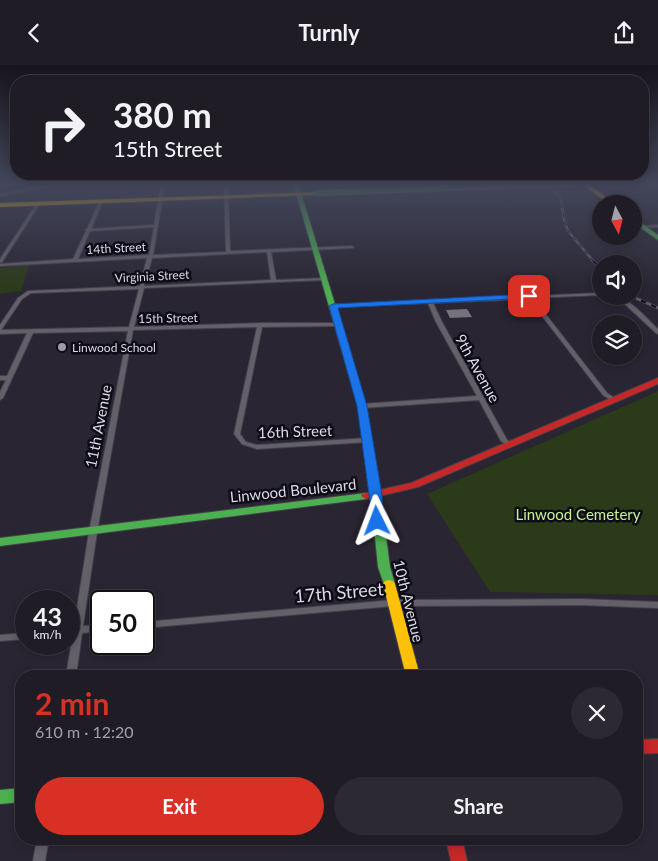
<!DOCTYPE html>
<meta charset="utf-8">
<style>
body{margin:0;font-family:Lato,sans-serif;background:#2c2932;color:#f1f3f6;height:100vh;display:flex;flex-direction:column;font-size:19px;white-space:nowrap}
*{box-sizing:border-box;margin:0}
p{font-size:16px;color:#a1a1a7}
.icon{flex:none;width:28px;height:28px;fill:none;stroke:currentColor;stroke-width:2;stroke-linecap:round;stroke-linejoin:round}
.map{position:relative;flex:1;overflow:hidden}
.details{position:absolute;left:15px;top:605px;width:628px;height:175px;display:flex;flex-direction:column;background:#1f1c26;border-radius:20px;box-shadow:0 2px 8px #0003,0 0 0 1px #3c3a43}
.details>*{flex:none}
.guide{position:absolute;left:10px;top:10px;width:639px;height:105px;border-radius:20px;box-shadow:0 2px 8px #0003,0 0 0 1px #3c3a43;background:#1f1c26;color:#f1f3f6;overflow:hidden}
.needle{width:32px;rotate:173deg}
.buttons{position:absolute;left:592px;top:130px;display:grid;gap:10px}
.buttons a{display:grid;place-items:center;width:50px;height:50px;border-radius:50%;background:#1f1c26;box-shadow:0 2px 8px #0003,0 0 0 1px #3c3a43;font-size:25px}
.speed{position:absolute;left:15px;top:525px;display:flex;gap:10px;font-size:25px;font-weight:700;text-align:center}
.speed>*{display:grid;place-content:center;width:65px;height:65px;border-radius:50%;background:#1f1c26;box-shadow:0 2px 8px #0003,0 0 0 1px #3c3a43;line-height:1}
.speed small{font-size:12px;font-weight:400}
.speed .limit{border:2px solid #111;border-radius:8px;background:#fff;color:#111}
.pin{position:absolute;display:grid;place-items:center;width:42px;height:42px;color:#fff;margin:-21px;border-radius:10px;box-shadow:0 2px 8px #0006}
.me{position:absolute;width:55px;margin:-28px;rotate:357deg;stroke-linejoin:round;filter:drop-shadow(0 0 4px #0008)}
.turn{display:flex;align-items:center;gap:18px;height:105px;padding:0 20px;font-size:22px}
.turn .icon{width:65px;height:65px;stroke-width:2.5}
.turn b{display:block;font-size:35px;line-height:42px}
.round{display:grid;place-items:center;flex:none;width:52px;height:52px;border-radius:26px;background:#2c2932}
.head{display:flex;align-items:center;justify-content:space-between;height:85px;padding:0 20px}
h1{font-size:30px;font-weight:700;line-height:38px;color:#d93025}
.action{display:flex;gap:10px;margin-top:auto;padding:10px 20px}
.action a{flex:1;height:58px;border-radius:30px;background:#d93025;color:#fff;font-size:20px;font-weight:700;line-height:58px;text-align:center}
.action a+a{background:#2c2932;color:#f1f3f6}
header{display:flex;justify-content:space-between;align-items:center;height:65px;padding:0 20px;background:#1f1c26;font-size:22px;font-weight:700}
.map>svg:first-child{display:block}
.green{fill:#2b3a18}
.lines{fill:none;stroke-linecap:round;stroke-linejoin:round}
.river{fill:#101c04;fill-rule:evenodd}
.building{fill:#75727d}
.street-casing{stroke:#43404b;stroke-width:2}
.fast-casing{stroke:#43404b;stroke-width:2}
.slow-casing{stroke:#43404b;stroke-width:2}
.jam-casing{stroke:#43404b;stroke-width:2}
.street{fill:#63606a;fill-rule:evenodd}
.fast{fill:#4caf50;fill-rule:evenodd}
.slow{fill:#ffc107;fill-rule:evenodd}
.jam{fill:#c62828;fill-rule:evenodd}
.rail-far1-casing{stroke:#605d68;stroke-width:2.5}
.rail-casing{stroke:#605d68;stroke-width:3}
.rail-far1{stroke:#0e0c16;stroke-width:1;stroke-dasharray:4.5;stroke-linecap:butt}
.rail{stroke:#0e0c16;stroke-width:2;stroke-dasharray:5.5;stroke-linecap:butt}
.fast-bridge-casing{stroke:#43404b;stroke-width:8;stroke-linecap:butt}
.fast-bridge{stroke:#4caf50;stroke-width:6}
.route{fill:#1a73e8;stroke:#114b97}
.poi-dot{fill:#9f9baa;stroke:#0e0c16;stroke-width:2}
.labels{text-anchor:middle;dominant-baseline:central;stroke-width:5;stroke-linejoin:round;paint-order:stroke}
.far-street-label{font-size:12px;fill:#dedaea;stroke:#0e0c16}
.far-poi-label{font-size:12px;fill:#dedaea;stroke:#0e0c16;text-anchor:start}
.street-label{font-size:15px;fill:#dedaea;stroke:#0e0c16}
.park-label{font-size:15px;fill:#c6f293;stroke:#0e0c16}
.near-street-label{font-size:18px;fill:#dedaea;stroke:#0e0c16}
</style>
<header><svg class="icon" aria-label="back" viewBox="0 0 24 24"><path d="M15 5l-7 7 7 7"/></svg>Turnly<svg class="icon" aria-label="share" viewBox="0 0 24 24"><path d="M12 15V3M7 8l5-5 5 5M5 13v7h14v-7"/></svg></header>
<div class="map">
<svg width="658" height="796" viewBox="0 0 658 796">
<rect width="100%" height="100%" fill="#292532"/>
<path class="green" d="M29 200 21 226 0 229V203Z
M658 326V530L490 527 427 429Z"/>
<g class="lines">
<path class="river" d="M0 118H17L0 122Z"/>
</g>
<path class="building" d="M467 244 472 252 450 253 446 245Z"/>
<g class="lines">
<g class="street-casing">
<path id="street" d="M59 118H66L0 131V129Z
M161 118H165L153 190 226 187 224 118H228L230 186 352 181 354 182 352 183 271 187 276 215 326 213V215H324L144 223 134 262 260 258H339V260L337 261 262 262 240 369 246 377 257 380 368 373 371 375 368 377 257 384 242 379 234 369 257 262 133 265 97 467 83 561 101 560V566L82 568 76 611H66L73 569H69V563L74 562 89 467 128 266 33 268 3 333 0 335V327L6 315H0V311H7L27 268 0 269V260L18 233 28 226 140 221 147 193 0 201V199L73 194 86 166 85 165 87 164 100 135 103 136 91 164 154 160ZM154 162 149 190 78 194 90 166ZM267 187 271 215 144 221 152 193ZM139 224 129 262 1 265 22 234 31 228Z
M37 138 40 139 2 197 0 198V194Z
M658 160V162L643 163 641 162 643 161Z
M601 228V230L533 233 607 328 616 334 617 335 614 337 603 330 529 234 433 238 442 257 507 375 512 379 509 381 501 376 479 335 362 343 359 341 362 339 477 331 436 257 428 238 333 242 331 241 333 240 527 231 529 230 531 231Z
M613 231C628 231 647 254 658 264V269L656 268 627 241Z
M581 534 658 537V543L581 540 393 541 144 563V557L393 535Z
M26 568V574L0 576V570Z
M37 774H49L45 796H33Z"/>
</g>
<g class="fast-casing">
<path id="fast" d="M293 118H298L366 341 380 424 390 502 395 519 393 522 389 523 385 522 378 502 371 432 366 434 0 481V473L366 428 370 430 358 341Z
M634 153 658 170V175L634 158Z
M21 723V737L0 739V725Z"/>
</g>
<g class="slow-casing">
<path id="slow" d="M581 118H587L616 139H609Z
M318 127V129L316 130 0 142V138Z
M389 515 393 516 395 519 420 611H406L383 519 385 516Z"/>
</g>
<g class="jam-casing">
<path id="jam" d="M658 313V319L418 422 366 434 361 431 362 429 411 418Z
M658 674V688L636 689V675Z
M446 774H462L467 796H451Z"/>
</g>
<use href="#street" class="street"/>
<use href="#fast" class="fast"/>
<use href="#slow" class="slow"/>
<use href="#jam" class="jam"/>
<g class="rail-far1-casing">
<path id="rail-far1" d="M546 118 561 133 564 155 568 166 594 197"/>
</g>
<g class="rail-casing">
<path id="rail" d="M593 196 601 204
M631 231 658 243"/>
</g>
<use href="#rail-far1" class="rail-far1"/>
<use href="#rail" class="rail"/>
<g class="fast-bridge-casing">
<path id="fast-bridge" d="M316 128 584 118"/>
</g>
<use href="#fast-bridge" class="fast-bridge"/>
</g>
<linearGradient id="sky" x2="0" y2="1"><stop stop-color="#17141c"/><stop offset="0.52" stop-color="#43465a"/><stop offset="1" stop-color="#43465a" stop-opacity="0"/></linearGradient>
<rect width="658" height="229" fill="url(#sky)"/>
<path class="route" d="M529 229 533 231 532 233 338 243 367 341 382 430 383 456 377 460 373 459 357 341 329 241 333 239Z"/>
<circle class="poi-dot" cx="62" cy="282" r="5"/>
<g class="labels">
<g class="far-street-label">
<text transform="translate(116 183) rotate(-3)">14th Street</text>
<text transform="translate(152 211) rotate(-3)">Virginia Street</text>
<text transform="translate(168 253) rotate(-1)">15th Street</text>
</g>
<g class="far-poi-label">
<text x="72" y="282">Linwood School</text>
</g>
<g class="street-label">
<text transform="translate(478 303) rotate(61)">9th Avenue</text>
<text transform="translate(98 361) rotate(-79)">11th Avenue</text>
<text transform="translate(295 366) rotate(-2)">16th Street</text>
<text transform="translate(293 425) rotate(-6)">Linwood Boulevard</text>
<text transform="translate(409 536) rotate(76)">10th Avenue</text>
</g>
<g class="park-label">
<text x="578" y="449">Linwood Cemetery</text>
</g>
<g class="near-street-label">
<text transform="translate(339 527) rotate(-5)">17th Street</text>
</g>
</g>
</svg>
<div class="buttons">
<a><svg class="needle" viewBox="-14 -14 28 28"><path d="M0-13l5 13h-10z" fill="#e53935"/><path d="M0 13l5-13h-10z" fill="#a1a1a7"/></svg></a>
<a><svg class="icon" aria-label="sound" viewBox="0 0 24 24"><path d="M4 9h4l5-4v14l-5-4H4zM17 9q2 3 0 6"/></svg></a>
<a><svg class="icon" aria-label="layers" viewBox="0 0 24 24"><path d="M12 4l9 5-9 5-9-5zM3 14l9 5 9-5"/></svg></a>
</div>
<div class="speed"><div>43<small>km/h</small></div><div class="limit">50</div></div>
<div class="pin" style="left:529px;top:231px;background:#d93025"><svg class="icon" aria-label="arrive" viewBox="0 0 24 24"><path d="M6 21V4h12l-3 4 3 4H6"/></svg></div>
<svg class="me" style="left:377px;top:456px" viewBox="-20 -20 40 40"><path d="M0-17L14 15 0 8-14 15z" fill="#1a73e8" stroke="#fff" stroke-width="4"/></svg>
<div class="guide">
<div class="turn"><svg class="icon" aria-label="right" viewBox="0 0 24 24"><path d="M7 20v-9h11M14 6l5 5-5 5"/></svg><div><b>380 m</b>15th Street</div></div>
</div>
<section class="details">
<div class="head"><div><h1>2 min</h1><p>610 m · 12:20</p></div><a class="round"><svg class="icon" aria-label="close" viewBox="0 0 24 24"><path d="M6 6l12 12M18 6L6 18"/></svg></a></div>
<div class="action"><a>Exit</a><a>Share</a></div>
</section>
</div>
